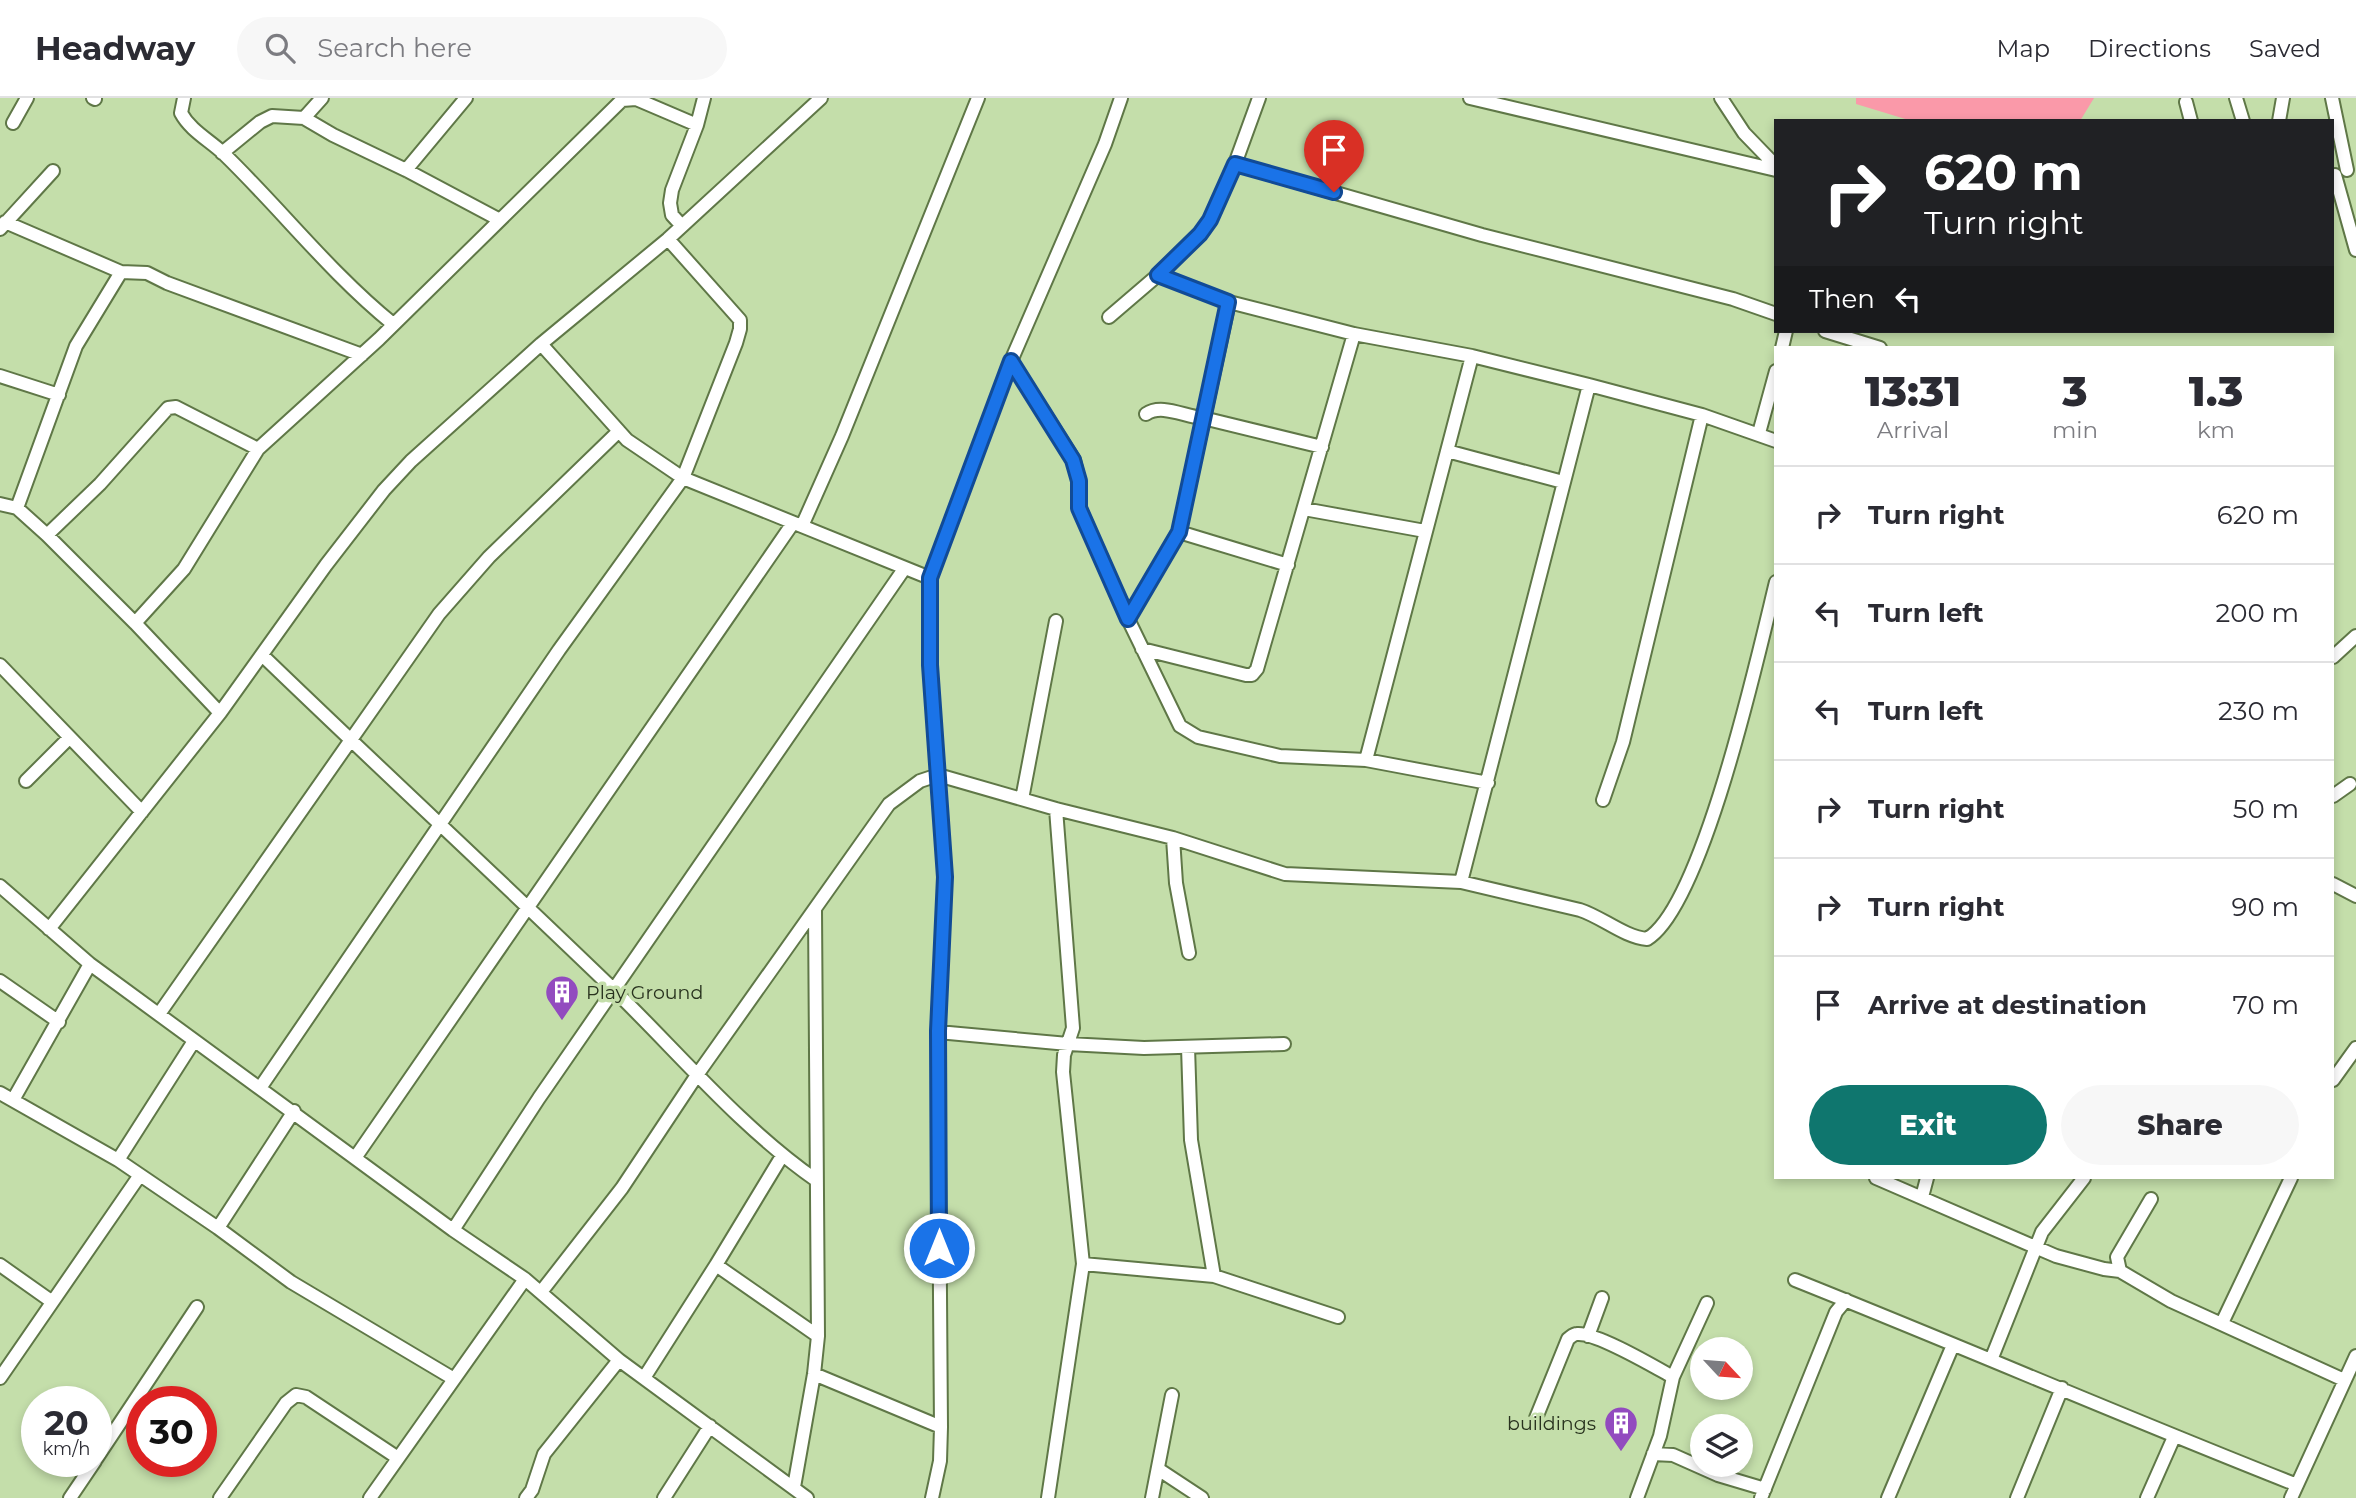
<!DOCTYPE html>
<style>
body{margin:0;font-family:Montserrat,sans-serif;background:#f7f7f7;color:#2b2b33;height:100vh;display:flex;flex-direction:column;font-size:26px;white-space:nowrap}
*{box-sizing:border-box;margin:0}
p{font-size:23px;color:#7c7c81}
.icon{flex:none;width:38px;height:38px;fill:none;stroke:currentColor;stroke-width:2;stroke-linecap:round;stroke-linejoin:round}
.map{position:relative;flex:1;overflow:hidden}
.panel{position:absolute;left:1774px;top:248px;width:560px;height:833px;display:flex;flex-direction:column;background:#fff;border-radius:0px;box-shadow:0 4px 10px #0003}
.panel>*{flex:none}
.hud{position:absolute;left:1774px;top:21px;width:560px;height:214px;border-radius:0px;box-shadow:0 4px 10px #0003;background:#202124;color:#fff;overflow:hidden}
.needle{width:46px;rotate:116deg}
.fabs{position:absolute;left:1690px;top:1239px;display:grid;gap:14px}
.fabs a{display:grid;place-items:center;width:63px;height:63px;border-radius:50%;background:#fff;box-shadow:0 4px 10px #0003;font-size:35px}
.speed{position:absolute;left:21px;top:1288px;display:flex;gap:14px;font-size:35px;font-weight:700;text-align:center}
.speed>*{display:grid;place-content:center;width:91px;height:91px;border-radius:50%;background:#fff;box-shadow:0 4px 10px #0003;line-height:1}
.speed small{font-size:18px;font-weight:400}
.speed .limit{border:10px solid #d22;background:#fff;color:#111}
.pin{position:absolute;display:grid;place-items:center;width:60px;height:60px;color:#fff;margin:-72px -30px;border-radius:50% 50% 50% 0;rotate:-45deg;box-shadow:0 0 7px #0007}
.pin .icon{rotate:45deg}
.me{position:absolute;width:77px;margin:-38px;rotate:0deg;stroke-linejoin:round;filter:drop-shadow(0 0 5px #0008)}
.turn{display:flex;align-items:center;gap:24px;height:147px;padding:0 35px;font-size:32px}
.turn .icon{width:91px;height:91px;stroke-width:2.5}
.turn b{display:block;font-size:49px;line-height:60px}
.then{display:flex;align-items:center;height:66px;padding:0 35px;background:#0003;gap:14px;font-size:26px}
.eta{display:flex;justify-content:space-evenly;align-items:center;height:119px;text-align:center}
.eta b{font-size:42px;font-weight:800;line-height:49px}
.primary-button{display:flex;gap:14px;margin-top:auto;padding:14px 35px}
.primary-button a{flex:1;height:80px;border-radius:42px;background:#0f766e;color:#fff;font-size:28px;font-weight:800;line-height:80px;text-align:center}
.primary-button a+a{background:#f7f7f7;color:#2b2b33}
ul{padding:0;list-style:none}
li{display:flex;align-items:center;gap:21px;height:98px;padding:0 35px;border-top:2px solid #e1e1e2}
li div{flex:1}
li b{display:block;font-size:26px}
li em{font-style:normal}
header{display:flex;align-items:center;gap:42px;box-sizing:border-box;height:98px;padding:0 35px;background:#fff;border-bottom:2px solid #e1e1e2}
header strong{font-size:33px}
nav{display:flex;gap:38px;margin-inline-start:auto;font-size:24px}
.search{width:490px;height:63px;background:#f7f7f7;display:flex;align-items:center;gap:18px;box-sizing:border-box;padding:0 24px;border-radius:38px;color:#7c7c81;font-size:26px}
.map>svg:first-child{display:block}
.green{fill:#fa99a9}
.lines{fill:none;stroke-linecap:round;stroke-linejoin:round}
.minor-casing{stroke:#5f7747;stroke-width:16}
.minor{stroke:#fff;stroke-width:12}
.route-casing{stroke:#114b97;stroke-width:18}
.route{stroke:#1a73e8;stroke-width:12}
.labels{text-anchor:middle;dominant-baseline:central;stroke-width:7;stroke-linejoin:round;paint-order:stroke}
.poi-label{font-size:19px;fill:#28321e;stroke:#c4deaa;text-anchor:start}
</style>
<header>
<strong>Headway</strong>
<div class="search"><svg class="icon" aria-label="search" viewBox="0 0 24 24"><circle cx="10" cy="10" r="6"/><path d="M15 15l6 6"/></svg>Search here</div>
<nav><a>Map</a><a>Directions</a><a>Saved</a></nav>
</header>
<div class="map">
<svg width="2356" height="1400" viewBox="0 0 2356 1400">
<rect width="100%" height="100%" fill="#c4deaa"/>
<path class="green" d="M1856 0H2094L2080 23H1912L1856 6Z"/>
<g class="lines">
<g class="minor-casing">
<path id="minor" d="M93 0 95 1
M184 0 181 15C190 32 209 42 223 55 281 111 330 175 393 226
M1470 0 1776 72
M1721 0 1744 35 1776 68
M2236 0 2243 23
M2332 0 2347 72
M2186 4 2191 23
M304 20 322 0
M2279 23 2283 0
M13 25 27 0
M222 55 260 24 272 18 304 20 333 37 406 72 500 122
M1235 66 1482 137 1733 201 1776 216
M406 72 466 0
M2335 77 2356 152
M5 124 121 174 147 175 167 185 362 257
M682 128 672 117 670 105 672 92 697 27 704 0
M0 131 53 73
M1158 177 1229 204 1354 236 1472 258 1589 287 1702 317 1776 343
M1109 219 1158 177 1200 136 1210 122 1235 66 1259 0
M1825 233 1880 250
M541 246 627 342 683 380 930 480
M1782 250 1786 233
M1011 263 1074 362 1079 383V409L1128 521 1180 628 1198 639 1280 658 1366 662 1488 685
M0 278 59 297
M1146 316C1162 305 1185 319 1203 320L1322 349
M1759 335 1776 273
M1447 353 1563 384
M0 406 17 410 47 437 135 525 220 615
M17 410 76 248 121 174
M1304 411 1425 433
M802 428 842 338 978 0
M1179 434 1288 467
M47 437 100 386 168 310 176 309 258 351
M1128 521 1179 434 1229 204
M135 525 184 471 258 351 379 241 622 2 636 1 697 27
M1142 551 1246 577H1252L1257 571 1354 236
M262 557C378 669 496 778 612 890 679 955 739 1028 816 1082
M2333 559 2356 538
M0 567 142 714
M1366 662 1472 258
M26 683 69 640
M2333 698 2350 686
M1022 701 1056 523
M1603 702 1623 644 1702 317
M1173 740 1176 785 1189 855
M1461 784 1589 287
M2333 786 2356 798
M0 788 90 866 453 1132 525 1181 619 1262 807 1400
M49 831 220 615 326 467 384 392 411 363 541 246 668 141 821 0
M0 883 59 924
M159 916 439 516 489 459 619 333
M938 934 1068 946 1144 950 1284 946
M1188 949 1191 1042 1214 1178
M2333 982 2356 950
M260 990 559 552 683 380 736 245 740 231V222L668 141
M0 995 118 1062 218 1130 291 1184 454 1281
M13 1002 90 866
M355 1060 793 425
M118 1062 194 943
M1876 1080 2056 1158 2104 1171 2120 1173
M1922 1099 1927 1080
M2151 1101 2117 1159 2120 1173 2171 1203 2344 1282
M218 1130 294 1013
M453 1132 539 1000 904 471
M1083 1166 1214 1178 1338 1219
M0 1167 51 1203
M716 1167 818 1238
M1795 1182C1963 1249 2129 1321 2297 1387
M541 1194 622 1090 697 977 889 706 920 683 938 677 1056 711 1173 740 1285 776 1461 784 1580 812C1602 819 1624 839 1647 841 1703 808 1759 553 1776 484
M2222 1225 2291 1080
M1588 1238 1602 1200
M1991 1262 2042 1134 2084 1080
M814 1276 941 1329
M1673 1279 1707 1205
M0 1280 140 1077
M644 1280 716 1167 782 1058
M1536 1320 1568 1241C1571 1239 1573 1236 1577 1236 1596 1234 1655 1269 1673 1279L1660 1338 1637 1400
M1653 1356 1673 1357 1718 1377 1765 1391
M96 1361 197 1209
M1158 1371 1202 1400
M794 1389 814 1276 818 1238 815 812
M70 1400 95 1363
M220 1400 286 1305 296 1297 306 1299 398 1360
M370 1400 525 1181
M526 1400 532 1392 544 1356 619 1262
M664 1400 710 1328
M932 1400 940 1363 941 1329 938 934 945 779 930 567V480L1011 263 1105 46 1121 0
M1048 1400 1083 1166 1063 974 1064 957 1073 930 1056 711
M1152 1400 1172 1297
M1761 1400 1836 1214 1846 1202
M1888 1400 1953 1247
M2017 1400 2062 1290
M2147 1400 2174 1339
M2291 1400 2356 1258"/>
</g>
<use href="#minor" class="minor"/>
</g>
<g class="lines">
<g class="route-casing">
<path id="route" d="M939 1150 938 933 945 779 930 567V480L1011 263 1073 362 1079 383V410L1128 521 1179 434 1228 204 1158 177 1200 136 1210 122 1235 66 1334 94"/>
</g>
<use href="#route" class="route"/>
</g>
<defs>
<g id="building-pin" transform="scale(1.75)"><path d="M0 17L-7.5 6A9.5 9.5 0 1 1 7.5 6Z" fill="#924bbf" stroke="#c4deaa"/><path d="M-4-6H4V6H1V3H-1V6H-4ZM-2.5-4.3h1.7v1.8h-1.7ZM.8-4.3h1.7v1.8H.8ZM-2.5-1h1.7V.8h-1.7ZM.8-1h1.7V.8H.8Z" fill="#fff"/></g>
</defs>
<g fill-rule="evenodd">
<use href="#building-pin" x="562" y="894"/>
<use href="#building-pin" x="1621" y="1325"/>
</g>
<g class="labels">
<g class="poi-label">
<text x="586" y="894">Play Ground</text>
<text x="1596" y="1325" text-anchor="end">buildings</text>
</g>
</g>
</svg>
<div class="fabs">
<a><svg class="needle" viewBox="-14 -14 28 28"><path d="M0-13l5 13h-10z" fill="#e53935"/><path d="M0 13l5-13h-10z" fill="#7c7c81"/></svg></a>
<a><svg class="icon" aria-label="layers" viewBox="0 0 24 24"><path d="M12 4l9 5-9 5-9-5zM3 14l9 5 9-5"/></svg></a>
</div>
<div class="speed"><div>20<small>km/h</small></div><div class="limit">30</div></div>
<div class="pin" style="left:1334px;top:94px;background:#d93025"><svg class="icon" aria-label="arrive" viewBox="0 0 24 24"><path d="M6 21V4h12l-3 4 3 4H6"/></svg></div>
<svg class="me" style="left:939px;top:1150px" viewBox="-20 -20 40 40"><circle r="17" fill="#1a73e8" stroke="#fff" stroke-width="3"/><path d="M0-11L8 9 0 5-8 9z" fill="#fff"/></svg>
<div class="hud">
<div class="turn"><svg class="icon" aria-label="right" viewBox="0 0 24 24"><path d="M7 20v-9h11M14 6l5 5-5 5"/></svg><div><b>620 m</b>Turn right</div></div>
<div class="then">Then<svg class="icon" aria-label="left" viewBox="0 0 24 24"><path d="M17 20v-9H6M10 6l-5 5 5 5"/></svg></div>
</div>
<section class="panel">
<div class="eta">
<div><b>13:31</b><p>Arrival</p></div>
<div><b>3</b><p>min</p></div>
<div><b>1.3</b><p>km</p></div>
</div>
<ul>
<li><svg class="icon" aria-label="right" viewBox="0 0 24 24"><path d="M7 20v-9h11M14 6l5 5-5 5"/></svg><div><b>Turn right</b></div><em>620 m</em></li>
<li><svg class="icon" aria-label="left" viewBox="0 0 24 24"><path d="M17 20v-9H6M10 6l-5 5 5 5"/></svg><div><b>Turn left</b></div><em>200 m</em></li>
<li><svg class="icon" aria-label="left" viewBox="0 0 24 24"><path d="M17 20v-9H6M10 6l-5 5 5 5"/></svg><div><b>Turn left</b></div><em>230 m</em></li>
<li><svg class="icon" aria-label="right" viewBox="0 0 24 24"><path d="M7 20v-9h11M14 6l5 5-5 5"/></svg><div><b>Turn right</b></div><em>50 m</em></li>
<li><svg class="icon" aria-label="right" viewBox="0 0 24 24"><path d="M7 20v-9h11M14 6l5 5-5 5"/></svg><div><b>Turn right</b></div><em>90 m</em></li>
<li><svg class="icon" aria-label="arrive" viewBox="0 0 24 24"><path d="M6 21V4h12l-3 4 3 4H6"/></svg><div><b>Arrive at destination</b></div><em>70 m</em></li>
</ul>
<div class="primary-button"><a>Exit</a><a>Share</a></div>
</section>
</div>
